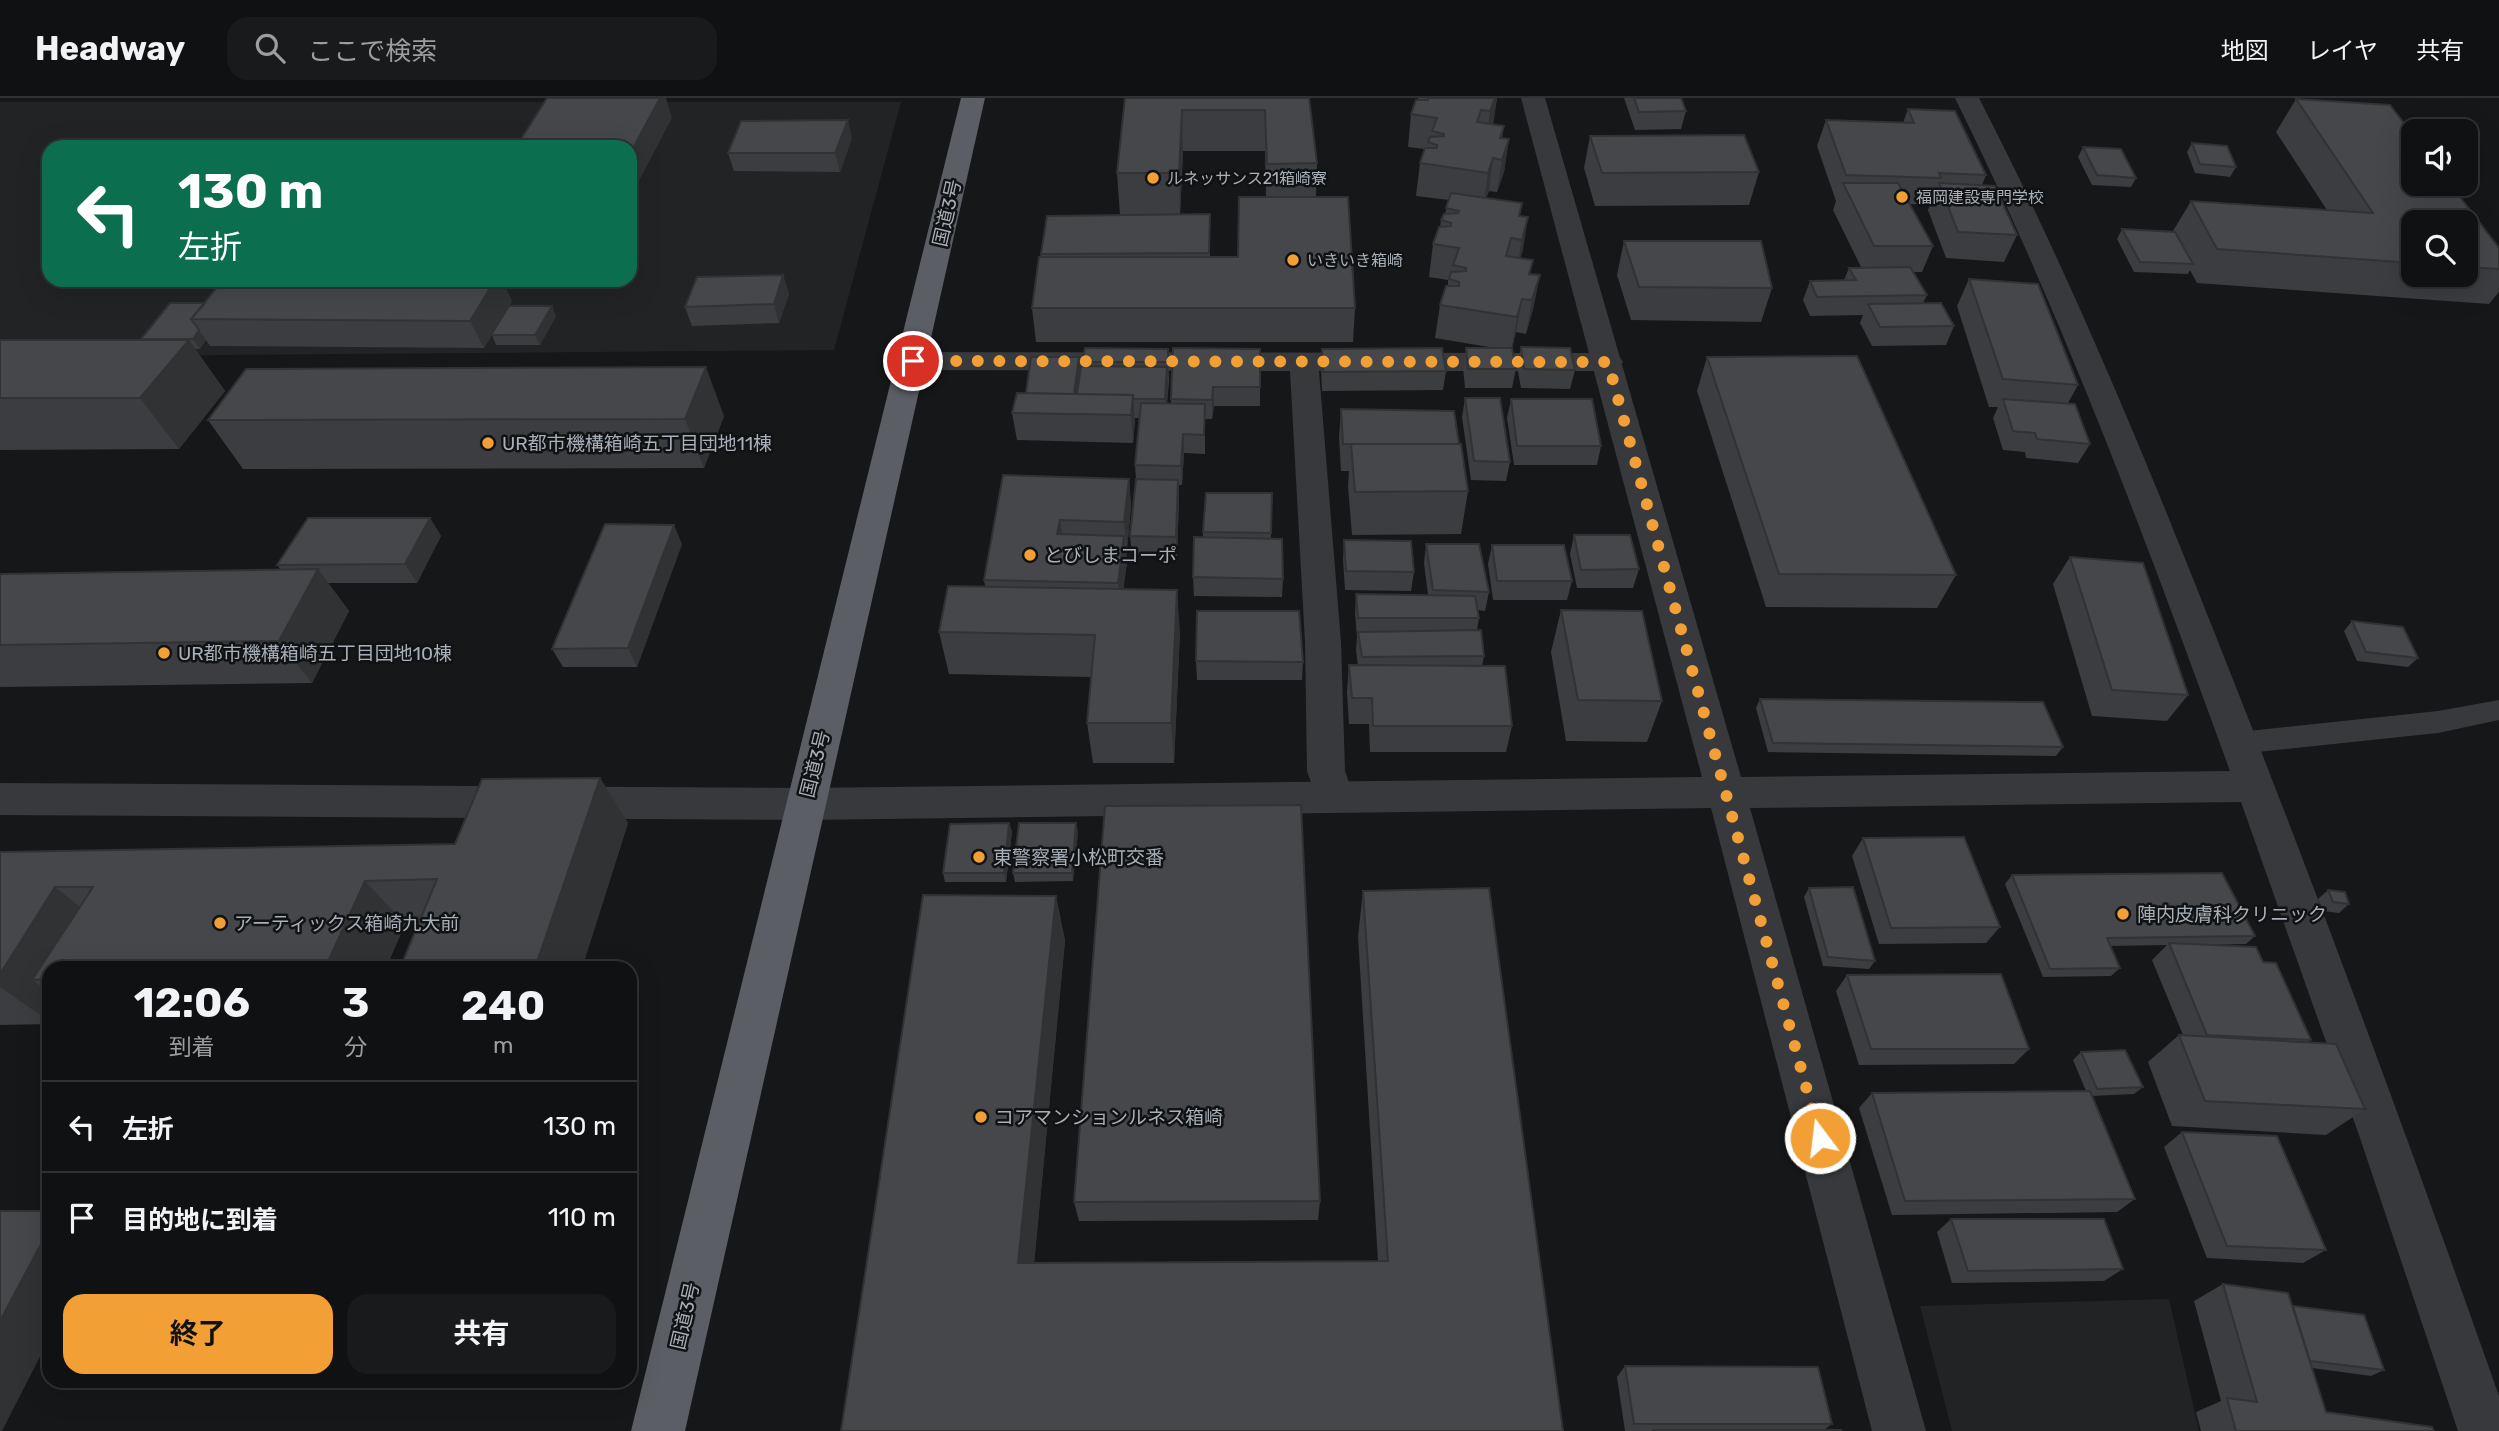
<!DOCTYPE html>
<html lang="ja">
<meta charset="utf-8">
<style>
body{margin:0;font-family:Rubik,"Noto Sans JP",sans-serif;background:#191a1b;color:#f1f3f6;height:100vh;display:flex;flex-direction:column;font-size:26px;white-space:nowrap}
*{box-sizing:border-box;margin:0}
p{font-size:23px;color:#9c9d9f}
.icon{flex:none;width:38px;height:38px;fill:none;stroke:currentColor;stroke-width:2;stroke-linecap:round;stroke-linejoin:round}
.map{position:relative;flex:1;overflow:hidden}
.details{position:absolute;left:42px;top:863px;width:595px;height:427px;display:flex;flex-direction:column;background:#101112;border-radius:21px;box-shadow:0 7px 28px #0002,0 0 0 2px #303132}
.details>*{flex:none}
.hud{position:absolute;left:42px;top:42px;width:595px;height:147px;border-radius:21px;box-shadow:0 7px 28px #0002,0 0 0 2px #303132;background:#0b6e4f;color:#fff;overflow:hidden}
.buttons{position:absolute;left:2401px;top:21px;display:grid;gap:14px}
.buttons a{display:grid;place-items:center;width:77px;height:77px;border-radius:14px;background:#101112;box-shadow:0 7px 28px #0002,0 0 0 2px #303132;font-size:35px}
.pin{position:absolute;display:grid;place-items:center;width:60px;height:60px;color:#fff;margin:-30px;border:4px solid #fff;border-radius:50%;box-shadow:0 2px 7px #0007}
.me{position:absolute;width:77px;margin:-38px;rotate:345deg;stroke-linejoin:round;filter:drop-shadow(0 0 5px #0008)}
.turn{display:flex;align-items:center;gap:24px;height:147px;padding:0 21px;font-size:32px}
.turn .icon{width:91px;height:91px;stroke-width:2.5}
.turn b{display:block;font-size:49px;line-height:60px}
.eta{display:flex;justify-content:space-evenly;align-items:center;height:119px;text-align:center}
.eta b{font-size:42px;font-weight:700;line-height:49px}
.primary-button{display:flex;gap:14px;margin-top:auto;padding:14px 21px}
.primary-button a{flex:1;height:80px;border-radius:21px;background:#f29f35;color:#111;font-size:28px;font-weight:700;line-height:80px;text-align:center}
.primary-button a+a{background:#191a1b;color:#f1f3f6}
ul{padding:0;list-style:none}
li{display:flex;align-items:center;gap:21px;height:91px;padding:0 21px;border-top:2px solid #303132}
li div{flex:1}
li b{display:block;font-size:26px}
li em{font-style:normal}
header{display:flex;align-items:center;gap:42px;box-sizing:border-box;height:98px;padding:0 35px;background:#101112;border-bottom:2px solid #303132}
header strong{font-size:33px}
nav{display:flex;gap:38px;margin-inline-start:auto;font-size:24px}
.search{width:490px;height:63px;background:#191a1b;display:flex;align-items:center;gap:18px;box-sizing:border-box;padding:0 24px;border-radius:21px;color:#9c9d9f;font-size:26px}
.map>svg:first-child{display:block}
.built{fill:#222325;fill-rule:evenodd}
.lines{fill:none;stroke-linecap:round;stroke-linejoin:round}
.service{fill:#37393d;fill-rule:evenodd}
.minor{fill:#37393d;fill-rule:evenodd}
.tertiary{fill:#37393d;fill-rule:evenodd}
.trunk{fill:#5b5e65;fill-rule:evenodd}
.wall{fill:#3b3d40;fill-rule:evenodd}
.shaded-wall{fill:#303234}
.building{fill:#45474b;stroke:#303234;stroke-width:2}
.route{stroke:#f29f35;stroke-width:12;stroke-dasharray:0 21.6}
.poi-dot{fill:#f29f35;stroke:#111213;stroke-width:2.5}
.labels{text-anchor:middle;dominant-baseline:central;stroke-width:5;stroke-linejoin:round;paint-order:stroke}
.far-poi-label{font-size:16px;fill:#a8afb8;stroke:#111213;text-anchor:start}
.street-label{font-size:19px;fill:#a8afb8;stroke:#111213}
.poi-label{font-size:19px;fill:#a8afb8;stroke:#111213;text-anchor:start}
</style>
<header>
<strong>Headway</strong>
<div class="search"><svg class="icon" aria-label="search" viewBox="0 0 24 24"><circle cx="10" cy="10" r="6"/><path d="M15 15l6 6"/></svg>ここで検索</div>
<nav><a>地図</a><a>レイヤ</a><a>共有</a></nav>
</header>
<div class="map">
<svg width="2499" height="1333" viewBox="0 0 2499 1333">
<rect width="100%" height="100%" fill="#161718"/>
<path class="built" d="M0 4H901L834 252 0 259ZM49 49H630V182H49Z
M2169 1201 2199 1333H1952L1920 1208Z"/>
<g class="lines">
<path class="service" d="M2499 602V622L2438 635 2239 656 2229 653 2225 645 2229 637 2239 634 2438 613Z"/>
<path class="minor" d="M913 254 1608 255 1619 258 1623 264 1619 270 1608 273H1319L1341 544 1345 673 1354 699 1348 710 1334 715 1320 710 1307 673 1305 544 1290 273 913 272 903 269 898 263 903 257Z"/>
<path class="tertiary" d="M1521 0H1545L1741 679 2230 673C2147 445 2063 218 1955 0H1979C2076 188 2155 383 2232 579 2326 817 2414 1057 2499 1298V1333H2458L2359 1037 2241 704 1750 710 1926 1333H1872L1711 710 805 722 0 717V685L805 690 1702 679Z"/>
<path class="trunk" d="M961 0H985L685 1333H631Z"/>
</g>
<path class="wall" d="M1125 0H1309L1317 65 1316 99 1355 210 1353 244H1036L1032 210 1041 156 1120 117 1117 75ZM1183 53H1265L1266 99 1238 159H1210V116L1180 117Z
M1418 0H1497L1493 26 1504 28 1502 40 1509 41 1504 74 1497 94 1489 93 1486 100 1522 105 1520 118 1523 152 1520 160 1531 176 1540 177 1533 211 1526 236 1516 234 1512 250 1516 271 1512 290H1465L1463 269 1466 250H1495L1435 240 1440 207 1448 188V182L1429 179 1433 146 1440 129 1441 122 1445 116 1449 102 1416 98 1420 65 1425 51 1408 49 1411 16Z
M1624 0H1681L1686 13 1681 31 1635 32Z
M2296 1 2390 7 2413 37V86H2450L2499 150V194L2489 206 2197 185 2190 172 2188 176 2134 174 2117 141 2122 131 2173 133 2191 103 2327 112 2276 34ZM2413 124H2466V177H2413Z
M1908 11 1986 77 1982 87 2017 137 2004 164 1946 160 1928 112 1932 102 1930 107 1910 106 1933 148 1922 174H1914L1927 197 1923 205 1954 228 1946 247 1872 248 1860 225 1863 217 1810 218 1803 202 1810 183 1844 182 1849 170 1861 169 1833 112 1836 103 1817 48 1826 22 1903 25Z
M1590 38 1759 74 1749 107 1595 108 1584 70Z
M852 40 840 74 734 73 728 55Z
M2192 45 2236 69 2230 79 2195 75 2187 54Z
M2083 49 2136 80 2131 89 2092 87 2078 59Z
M1624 143 1772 190 1761 224 1631 222 1617 177Z
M783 177 789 196 779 225 692 228 685 209Z
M1969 181 2078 287 2068 305 2090 346 2078 365 2026 360 2025 354 2003 352 1993 320 1998 309H1989L1957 208Z
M512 203 507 211 552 208 556 218 540 247H496L492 237 484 250 210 248 206 242 200 251H195L225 293 179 351 0 352V242H141L170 205Z
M1521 249 1575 272 1570 291 1521 290 1517 268Z
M1168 251 1169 283 1167 306H1171V301L1260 251V308H1214L1212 321H1205V356L1184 355 1182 387H1179V401L1177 458 1132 457 1130 438 1136 381 1135 367 1139 320H1135L1133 345 1017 342 1012 315 1026 295 1079 259 1080 269 1083 268 1082 264Z
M1322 251 1446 273 1443 292 1322 293 1321 270Z
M1707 259 1956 477 1937 510 1766 509 1697 293Z
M1465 300 1510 364 1506 383 1471 382 1462 319Z
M1511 301 1601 348 1597 367H1514L1507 320Z
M1341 311 1459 346 1468 393 1461 436 1352 437 1348 388 1349 373H1341L1339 339Z
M724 318 704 370 243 371 208 322Z
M1003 377 1129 381 1131 408 1127 451H1126L1127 464 1123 491 1180 534 1174 665H1093L1087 625 1091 579 949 576 939 534 985 488 984 482Z
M1272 395 1271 440 1283 481 1282 499 1194 498 1193 479 1203 439V434Z
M430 420 441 438 417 485H328L349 513 312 585 0 589V476L281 472 277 467Z
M1574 437 1639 471 1633 490H1577L1570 456Z
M1344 442 1414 474 1411 493 1345 492 1343 461Z
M682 446 637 569H563L552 551Z
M1426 446 1489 494 1485 513 1478 512 1479 520 1477 532 1484 558 1482 568 1512 628 1506 654H1370L1369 626H1349L1347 594 1349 567 1358 568 1356 552 1357 539 1355 515 1356 496 1428 497 1424 465Z
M1492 447 1572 483 1567 502H1493L1488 466Z
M2070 459 2188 597 2167 623 2092 618 2053 486Z
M1561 512 1662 603 1647 644 1566 643 1551 554Z
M2352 523 2418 560 2408 569 2357 563 2344 533Z
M1196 563 1303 564 1302 582H1197Z
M1760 601 2063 649 2056 658 1768 654 1756 610Z
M600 680 628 725 582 870H400L418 826H405L386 870H49V926L0 927V754L455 746Z
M1009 725 1012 734 1006 784H945L943 775Z
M1078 734 1073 783 1015 784 1013 775Z
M1863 740 2000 829 1986 845 1879 846 1852 758Z
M2012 777 2255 838 2246 846 2200 847 2263 864 2311 942 2308 944 2365 1011 2326 1037 2172 1028 2148 964 2179 937H2183L2152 862 2167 847 2110 848 2120 870 2111 878 2043 879 2005 786Z
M1809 790 1875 863 1869 871 1823 868 1804 799Z
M2328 792 2349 806 2339 815 2323 813 2318 801Z
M1363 793 1563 1333H841L1056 798 1065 843 1034 1165 1378 1163 1358 838Z
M1847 877 2029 951 2014 966 1859 967 1836 893Z
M2081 954 2143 989 2134 996 2092 998 2135 1101 2117 1114 1892 1117 1859 1010 1872 995 2086 993 2073 962Z
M2182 1034 2326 1152 2303 1165 2207 1160 2164 1049Z
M1320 1103 1318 1122 1079 1123 1074 1104Z
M1951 1121 2123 1171 2104 1183 1952 1185 1937 1134Z
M2223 1186 2293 1208 2384 1272 2371 1278 2312 1270 2326 1314 2434 1333H2201L2196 1314 2221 1303 2194 1203Z
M1625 1268 1832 1326 1824 1332 1841 1333H1625L1617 1279Z"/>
<path class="shaded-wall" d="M660 0H666L672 20 630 100V56Z
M1495 0H1497L1493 27 1486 45 1490 13Z
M1182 12 1183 53 1180 117 1179 75Z
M848 22 852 40 840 74 835 55Z
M1509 41 1504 74 1497 94 1502 62Z
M1493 60 1489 93 1483 108 1488 75Z
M1528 119 1523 152 1516 175 1522 142Z
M783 177 789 196 779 225 774 206Z
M1540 177 1533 211 1526 236 1532 202Z
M495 182H502L512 203 484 250 470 223Z
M1522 201 1516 234 1511 253 1517 219Z
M552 208 556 218 540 247 535 237Z
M199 232 206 242 200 251 193 241Z
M189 242 225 293 179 351 140 300Z
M1079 259 1080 269 1075 308 1074 298Z
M706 269 724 318 704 370 685 321Z
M1167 269 1168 288 1166 320 1165 301Z
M1213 289 1214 308 1212 321V302Z
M1133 297 1135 324 1133 345 1131 317Z
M1183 336 1184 355 1182 387 1181 368Z
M1129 381 1131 408 1127 451 1124 424Z
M1178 382 1179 401 1177 458 1176 439Z
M430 420 441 438 417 485 405 466Z
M1060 422 1064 449 1057 436Z
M674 427 682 446 637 569 628 550Z
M1124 438 1127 464 1121 512 1118 485Z
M318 471 349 513 312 585 279 543Z
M1177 492 1180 534 1174 665 1171 625Z
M600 680 628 725 582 870H535Z
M1009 725 1012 734 1006 784 1004 775Z
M1076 725 1078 734 1073 783 1072 775Z
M365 783 405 826 386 870H325Z
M55 789 109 832 32 882 49 894V923L0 889V876Z
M1056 798 1065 843 1031 1198 1018 1165Z
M49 1131V1241L2 1333H0V1223Z"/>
<path class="building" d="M547 0H660L630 56V49H516Z
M1125 0H1309L1317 65 1267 66 1265 12H1182L1179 75H1117Z
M1428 0H1495L1490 13 1481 12 1477 24 1504 28 1500 40 1509 41 1502 62 1493 60 1488 75 1420 65 1425 50H1437V47L1428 44 1430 39 1444 38V36L1432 33 1437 20 1411 16 1416 2H1428Z
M1634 0H1681L1686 13 1639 14Z
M2296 1 2390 7 2413 37V86H2450L2499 150V171L2466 169V124H2413V165L2217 151 2191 103 2373 115Z
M1908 11 1955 13 1986 77 1939 75 1941 80 1846 77 1826 22 1914 25Z
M848 22 835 55H728L741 23Z
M1744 37 1759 74 1602 75 1590 38Z
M2192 45 2227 48 2236 69 2200 66Z
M2083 49 2121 51 2136 80 2097 77Z
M1843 85H1898L1933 148H1874Z
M1939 85 1995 88 2017 137 1958 134Z
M1451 95 1522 105 1519 118 1528 119 1522 142 1511 140 1506 158 1533 162 1529 176 1540 177 1532 202 1522 201 1517 219 1440 207 1446 188H1459V184L1449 181 1451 174 1466 173V170L1453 167 1459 150 1433 146 1439 129 1451 128V125L1441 122 1444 116 1458 115 1459 113 1446 110Z
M1239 99H1348L1355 210H1032L1039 159H1238Z
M1210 116 1209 155 1041 156 1047 118Z
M2122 131 2175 134 2193 166 2140 164Z
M1624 143H1761L1772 190 1639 189Z
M1910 169 1927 197 1817 199 1810 183 1856 182 1849 170Z
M783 177 774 206 685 209 697 179Z
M1969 181 2038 186 2078 287 2003 281Z
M223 182H495L470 223 191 221Z
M170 205H205L191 221 199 232 193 241H141Z
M1941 205 1954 228 1880 229 1868 206Z
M509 208H552L535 237H491Z
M0 242H189L140 300H0Z
M1521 249 1570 250 1575 272 1524 271Z
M1085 250 1168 251V264H1082Z
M1173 250 1260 251V289H1213L1212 302 1171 301Z
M1442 250 1446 273 1323 274 1322 251Z
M1466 250H1512L1516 271H1468Z
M1857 258 1956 477 1779 476 1707 259Z
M1031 259H1079L1074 296 1026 295Z
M1081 268 1167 269 1165 301H1133V297L1077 296Z
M706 269 685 321 208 322 246 271Z
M1017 295 1133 297 1131 317 1012 315Z
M1465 300H1500L1510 364 1474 363Z
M1511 301H1592L1601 348H1517Z
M2003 301 2075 306 2090 346 2037 341 2035 335 2013 333Z
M1141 305 1205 306 1204 337 1183 336 1181 368 1135 367Z
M1341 311 1454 313 1459 346H1343Z
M1351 346H1461L1468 393 1355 394Z
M1003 377 1129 381 1124 424 1060 422 1057 436 1124 438 1118 485 984 482Z
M1136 381 1178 382 1176 439 1130 438Z
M1206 395H1272L1271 435 1203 434Z
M308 420H430L405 466 277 467Z
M605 426 674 427 628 550 552 551Z
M1574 437H1630L1639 471 1581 472Z
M1194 439 1282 441 1283 481 1193 479Z
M1344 442 1411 443 1414 474 1346 473Z
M1426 446H1479L1489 494 1433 492Z
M1492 447H1564L1572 483H1497Z
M2070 459 2143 465 2188 597 2112 592Z
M318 471 279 543 0 547V476Z
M948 488 1177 492 1171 625H1087L1095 537 939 534Z
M1356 496 1475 498 1479 520H1358Z
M1561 512 1642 513 1662 603 1578 602Z
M1197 513H1299L1303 564 1196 563Z
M2352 523 2403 529 2418 560 2366 554Z
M1481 532 1484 558 1362 559 1358 534Z
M1349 567 1505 568 1512 628H1373L1372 600H1352Z
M1760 601 2043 604 2063 649 1773 645Z
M600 680 535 870H400L437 781 365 783 325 870H49V881L32 882 93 789H55L0 876V754L455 746 482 681Z
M1301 707 1320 1103 1074 1104 1105 708Z
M1009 725 1004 775H943L950 726Z
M1019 725H1076L1072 775H1013Z
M1964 739 2000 829 1891 830 1863 740Z
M2222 775 2255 838 2107 840 2120 870 2050 871 2012 777Z
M1853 789 1875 863 1828 859 1809 790Z
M1489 790 1563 1333H841L923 797 1056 798 1018 1165 1388 1163 1363 793Z
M2328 792 2345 794 2349 806 2333 804Z
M2169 845 2256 849 2263 864 2276 865 2311 942 2207 937Z
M2001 876 2029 951H1871L1847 877Z
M2179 937 2336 946 2365 1011 2205 1003Z
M2125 952 2143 989 2097 991 2081 954Z
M2090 993 2135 1101 1905 1103 1872 995Z
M2182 1034 2277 1038 2326 1152 2227 1148Z
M0 1113H49V1131L0 1223Z
M1951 1121H2104L2123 1171 1968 1173Z
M2223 1186 2288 1195 2326 1314 2432 1329 2434 1333H2236L2227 1300 2257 1304Z
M2293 1208 2364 1217 2384 1272 2310 1263Z
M1625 1268 1818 1269 1832 1326H1634Z
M1653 1332H1841V1333H1653Z"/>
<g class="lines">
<path class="route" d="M913 263 1608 264 1820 1040"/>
</g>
<g class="poi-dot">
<circle cx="1153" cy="80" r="7"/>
<circle cx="1902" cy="99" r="7"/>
<circle cx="1293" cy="162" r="7"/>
<circle cx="488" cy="345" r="7"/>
<circle cx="1030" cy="457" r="7"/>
<circle cx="164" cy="555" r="7"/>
<circle cx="979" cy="759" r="7"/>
<circle cx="2123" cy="816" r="7"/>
<circle cx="220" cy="825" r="7"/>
<circle cx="981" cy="1019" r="7"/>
</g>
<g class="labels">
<g class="far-poi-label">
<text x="1167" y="80">ルネッサンス21箱崎寮</text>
<text x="1916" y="99">福岡建設専門学校</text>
<text x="1307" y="162">いきいき箱崎</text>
</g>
<g class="street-label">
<text transform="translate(947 115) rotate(-77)">国道3号</text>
<text transform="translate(815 666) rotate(-76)">国道3号</text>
<text transform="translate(685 1218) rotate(-77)">国道3号</text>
</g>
<g class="poi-label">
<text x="502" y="345">UR都市機構箱崎五丁目団地11棟</text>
<text x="1044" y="457">とびしまコーポ</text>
<text x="178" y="555">UR都市機構箱崎五丁目団地10棟</text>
<text x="993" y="759">東警察署小松町交番</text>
<text x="2137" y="816">陣内皮膚科クリニック</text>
<text x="234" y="825">アーティックス箱崎九大前</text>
<text x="995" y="1019">コアマンションルネス箱崎</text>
</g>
</g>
</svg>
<div class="buttons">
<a><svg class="icon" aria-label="sound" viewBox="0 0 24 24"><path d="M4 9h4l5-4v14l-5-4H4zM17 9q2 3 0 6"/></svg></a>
<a><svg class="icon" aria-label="search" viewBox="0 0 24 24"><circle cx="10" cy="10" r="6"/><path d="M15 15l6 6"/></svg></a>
</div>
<div class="pin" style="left:913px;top:263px;background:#d93025"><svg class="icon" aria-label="arrive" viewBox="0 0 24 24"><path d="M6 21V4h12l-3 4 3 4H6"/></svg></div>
<svg class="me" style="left:1820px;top:1040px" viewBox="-20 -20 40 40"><circle r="17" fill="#f29f35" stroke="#fff" stroke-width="3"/><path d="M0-11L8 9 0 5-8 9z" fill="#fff"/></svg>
<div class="hud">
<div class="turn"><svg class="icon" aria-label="left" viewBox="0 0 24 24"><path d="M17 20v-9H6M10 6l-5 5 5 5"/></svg><div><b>130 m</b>左折</div></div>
</div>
<section class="details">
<div class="eta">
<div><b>12:06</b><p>到着</p></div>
<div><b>3</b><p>分</p></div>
<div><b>240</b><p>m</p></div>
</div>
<ul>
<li><svg class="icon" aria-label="left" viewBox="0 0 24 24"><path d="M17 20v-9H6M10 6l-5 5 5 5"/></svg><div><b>左折</b></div><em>130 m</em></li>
<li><svg class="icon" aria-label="arrive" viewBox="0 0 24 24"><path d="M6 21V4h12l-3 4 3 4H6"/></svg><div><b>目的地に到着</b></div><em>110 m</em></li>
</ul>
<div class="primary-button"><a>終了</a><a>共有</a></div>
</section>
</div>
